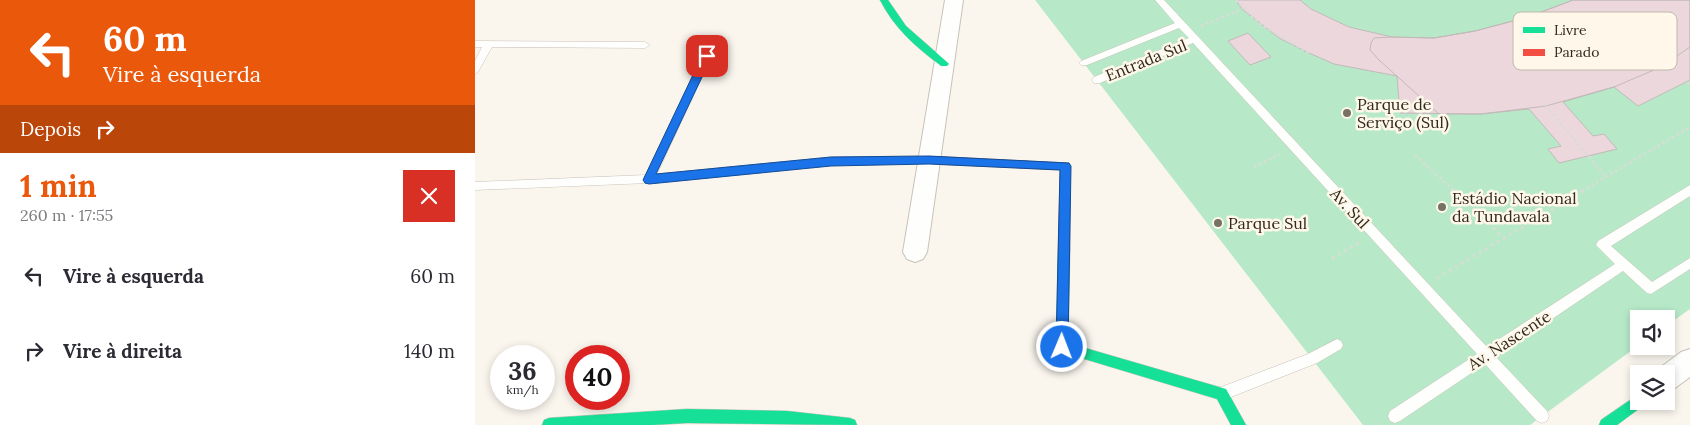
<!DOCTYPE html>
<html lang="pt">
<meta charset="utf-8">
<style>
body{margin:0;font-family:Lora,serif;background:#f2f2f3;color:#2b2b33;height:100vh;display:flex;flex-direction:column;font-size:19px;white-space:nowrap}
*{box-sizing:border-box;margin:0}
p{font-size:16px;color:#7c7c81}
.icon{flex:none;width:28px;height:28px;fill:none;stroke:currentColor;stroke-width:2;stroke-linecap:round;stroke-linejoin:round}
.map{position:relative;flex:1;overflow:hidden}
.drawer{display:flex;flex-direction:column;background:#fff;width:475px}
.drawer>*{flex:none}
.hud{background:#ea580c;color:#fff;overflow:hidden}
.buttons{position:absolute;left:1155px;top:310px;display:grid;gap:10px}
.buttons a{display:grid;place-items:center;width:45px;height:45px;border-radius:0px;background:#fff;box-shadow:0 2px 8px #0003;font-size:25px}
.speed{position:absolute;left:15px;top:345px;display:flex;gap:10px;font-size:25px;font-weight:700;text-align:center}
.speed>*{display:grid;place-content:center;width:65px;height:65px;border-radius:50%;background:#fff;box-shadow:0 2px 8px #0003;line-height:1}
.speed small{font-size:12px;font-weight:400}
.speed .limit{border:8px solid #d22;background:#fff;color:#111}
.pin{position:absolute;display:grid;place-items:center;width:42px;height:42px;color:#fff;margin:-21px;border-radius:10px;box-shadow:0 2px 8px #0006}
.me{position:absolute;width:55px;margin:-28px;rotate:1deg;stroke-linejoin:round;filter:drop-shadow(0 0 4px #0008)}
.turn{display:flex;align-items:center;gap:18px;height:105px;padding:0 20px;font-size:22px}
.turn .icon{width:65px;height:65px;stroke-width:2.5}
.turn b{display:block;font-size:35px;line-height:42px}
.then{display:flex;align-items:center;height:48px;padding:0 20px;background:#0003;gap:10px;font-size:19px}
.round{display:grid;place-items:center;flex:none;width:52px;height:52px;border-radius:0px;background:#f2f2f3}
.headline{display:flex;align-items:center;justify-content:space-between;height:85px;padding:0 20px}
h1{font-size:30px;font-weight:800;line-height:38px;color:#ea580c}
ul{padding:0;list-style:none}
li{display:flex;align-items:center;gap:15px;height:75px;padding:0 20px}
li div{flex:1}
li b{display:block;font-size:19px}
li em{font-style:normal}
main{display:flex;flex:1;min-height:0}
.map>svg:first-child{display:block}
.green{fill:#b7e9c8}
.building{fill:#ebd7dc;stroke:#c2bab9}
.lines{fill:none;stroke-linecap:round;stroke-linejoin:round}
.lane-casing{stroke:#c8c3ba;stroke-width:1}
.street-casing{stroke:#c8c3ba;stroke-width:2}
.fast-casing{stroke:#c8c3ba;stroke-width:1}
.jam-casing{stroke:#c8c3ba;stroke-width:1}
.path-far1{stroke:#dbdbd8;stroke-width:2.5;stroke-dasharray:2.5 3;stroke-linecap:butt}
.path{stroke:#dbdbd8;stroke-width:3;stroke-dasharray:2.5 4.5;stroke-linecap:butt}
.lane{fill:#fefefc;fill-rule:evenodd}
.street{fill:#fefefc;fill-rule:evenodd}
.fast{fill:#16e098;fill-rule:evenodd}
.jam{fill:#f24e42;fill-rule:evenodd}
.route{fill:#1a73e8;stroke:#114b97}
.poi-dot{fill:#777166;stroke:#fef7ea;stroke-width:2}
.labels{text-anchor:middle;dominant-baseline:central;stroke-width:5;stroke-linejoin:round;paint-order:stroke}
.street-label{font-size:16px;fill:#30291c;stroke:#fef7ea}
.poi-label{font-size:16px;fill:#30291c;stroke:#fef7ea;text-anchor:start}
.key{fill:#fef7ea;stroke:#c0b9ac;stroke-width:1}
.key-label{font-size:14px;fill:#30291c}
</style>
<main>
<section class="drawer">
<div class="hud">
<div class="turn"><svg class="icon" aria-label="left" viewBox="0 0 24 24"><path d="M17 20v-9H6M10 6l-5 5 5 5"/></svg><div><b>60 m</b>Vire à esquerda</div></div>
<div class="then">Depois<svg class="icon" aria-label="right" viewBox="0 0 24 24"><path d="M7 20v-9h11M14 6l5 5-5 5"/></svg></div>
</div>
<div class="headline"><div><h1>1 min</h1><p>260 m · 17:55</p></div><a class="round" style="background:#d93025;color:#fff"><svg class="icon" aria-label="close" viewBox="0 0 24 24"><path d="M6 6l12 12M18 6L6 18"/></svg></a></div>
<ul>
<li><svg class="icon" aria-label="left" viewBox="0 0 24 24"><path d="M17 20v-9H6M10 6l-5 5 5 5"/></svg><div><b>Vire à esquerda</b></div><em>60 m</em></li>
<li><svg class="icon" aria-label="right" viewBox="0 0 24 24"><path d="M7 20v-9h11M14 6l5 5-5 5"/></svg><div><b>Vire à direita</b></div><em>140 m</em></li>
</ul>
</section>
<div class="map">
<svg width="1215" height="425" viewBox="0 0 1215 425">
<rect width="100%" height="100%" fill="#faf6ee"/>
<path class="green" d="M560 0H1215V309L1191 326V319H1164V345L1055 425H888Z"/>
<path class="building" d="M761 0H825L836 9 874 27 917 37 959 38 1000 31 1053 17 1098 0H1215V80L1163 106 1139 87 1088 102 1118 136 1129 134 1142 149 1084 163 1073 149 1086 146 1054 109 1006 114 925 113 922 76 859 64 834 53 804 38 767 9Z
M1098 0H1215V47L1186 67 1139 87 1071 106 1006 114H964L904 60 895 50 896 43 899 38 917 37 959 38 1000 31 1053 17Z
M773 33 796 57 775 65 753 41Z"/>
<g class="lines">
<g class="lane-casing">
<path id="lane" d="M680 0H689L1012 347 1140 264 1121 245 1123 241 1215 185V196L1136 246 1177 282 1215 258V269L1176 294 1172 293 1148 271 1021 357 1072 411 1074 416 1072 421 1067 423 1062 421 1010 364 925 421 920 423 915 421 913 416 915 411 1002 354 718 43 625 83H619L617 80 619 77 714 38 704 28 612 65H606L604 63 606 61 700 23Z
M0 41 170 42 175 45 170 48 17 47 3 72 0 74V61L7 47H0Z
M237 42 242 45 182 174 356 157 454 156 458 157 459 160 458 163 356 165 174 183 0 190V182L171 175 232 45Z
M862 339 866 341 868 345 866 349 842 363 746 401 741 399 739 394 741 389 833 354Z"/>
</g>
<g class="street-casing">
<path id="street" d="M470 0H488L452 252 448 259 440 262 432 259 428 252Z
M1215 349V377L1200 388 1191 392V374H1180L1182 370 1206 352Z"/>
</g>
<g class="fast-casing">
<path id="fast" d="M405 0H413L431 26 472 62 474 64 472 66H466C441 47 419 28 405 0Z
M589 245 593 246 595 250 593 343 751 389 771 425H756L742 399 583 351 581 347 583 250 585 246Z
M1164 394V401H1170L1169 405 1142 425H1124L1126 420Z
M212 409 312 411 375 418 380 420 382 425 212 423 177 425H67L69 420 74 418Z"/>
</g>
<g class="jam-casing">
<path id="jam" d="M454 156 594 163 595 166V250L593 254 589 255 585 254 583 250 585 170 454 164 449 160Z"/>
</g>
<path class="path-far1" d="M761 0 785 24 834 53
M726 26 767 9
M1212 83 1215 85
M1071 106 1131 177
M940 155 979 191
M779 167 805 154
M1107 191 1215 127"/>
<path class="path" d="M977 190 1029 238
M857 258 887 241
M962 278 1110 190"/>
<use href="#lane" class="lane"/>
<use href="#street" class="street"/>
<use href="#fast" class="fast"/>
<use href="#jam" class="jam"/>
</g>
<path class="route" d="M232 53 237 56 181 174 356 157 454 156 594 163 596 166 593 347 592 351 587 353 582 351 581 347 585 170 454 164 356 166 174 184 170 183 168 180 227 56Z"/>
<g class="poi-dot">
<circle cx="872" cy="113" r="5"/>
<circle cx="967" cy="207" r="5"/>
<circle cx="743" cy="223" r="5"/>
</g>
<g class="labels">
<g class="street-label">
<text transform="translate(671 60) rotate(-22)">Entrada Sul</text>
<text transform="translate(875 208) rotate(47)">Av. Sul</text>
<text transform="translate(1034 340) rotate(-33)">Av. Nascente</text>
</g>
<g class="poi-label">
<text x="882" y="104">Parque de<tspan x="882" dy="18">Serviço (Sul)</tspan></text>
<text x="977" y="198">Estádio Nacional<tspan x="977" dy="18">da Tundavala</tspan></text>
<text x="753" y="223">Parque Sul</text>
</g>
</g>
<rect x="1038" y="12" width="164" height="58" rx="8" class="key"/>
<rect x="1048" y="27" width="22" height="6" fill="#16e098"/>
<rect x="1048" y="49" width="22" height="7" fill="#f24e42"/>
<g class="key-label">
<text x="1079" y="35">Livre</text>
<text x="1079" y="57">Parado</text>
</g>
</svg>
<div class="buttons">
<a><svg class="icon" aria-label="sound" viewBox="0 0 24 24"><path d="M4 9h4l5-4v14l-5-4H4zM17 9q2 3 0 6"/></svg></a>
<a><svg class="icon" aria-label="layers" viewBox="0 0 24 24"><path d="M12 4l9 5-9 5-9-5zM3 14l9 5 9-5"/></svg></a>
</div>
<div class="speed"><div>36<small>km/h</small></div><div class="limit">40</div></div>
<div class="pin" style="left:232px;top:56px;background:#d93025"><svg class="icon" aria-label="arrive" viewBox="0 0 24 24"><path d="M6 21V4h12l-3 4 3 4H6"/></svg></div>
<svg class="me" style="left:587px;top:347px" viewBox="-20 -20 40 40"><circle r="17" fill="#1a73e8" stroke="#fff" stroke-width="3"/><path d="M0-11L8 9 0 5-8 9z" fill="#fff"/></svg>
</div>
</main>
